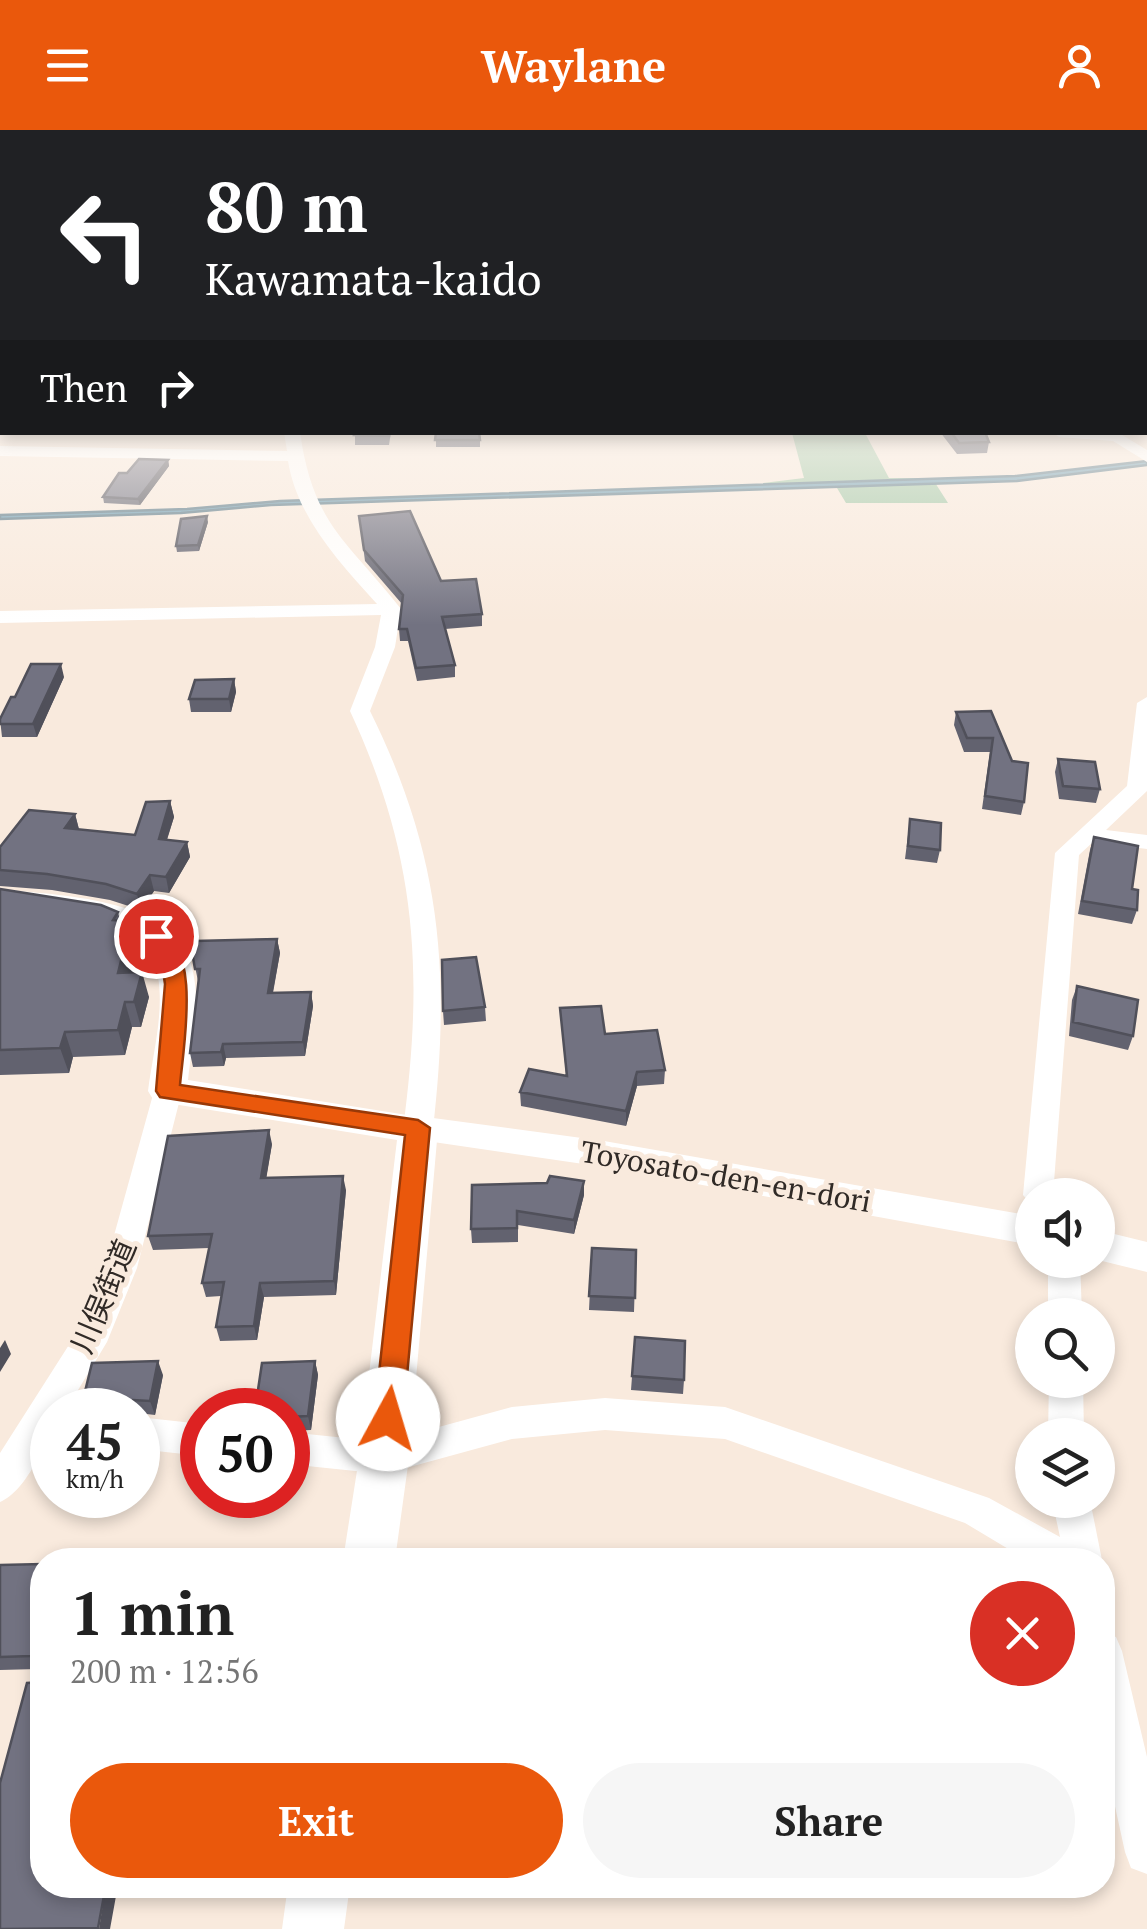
<!DOCTYPE html>
<meta charset="utf-8">
<style>
body{margin:0;font-family:"PT Serif","Noto Sans JP",serif;background:#f6f6f6;color:#222;height:100vh;display:flex;flex-direction:column;font-size:38px;white-space:nowrap}
*{box-sizing:border-box;margin:0}
p{font-size:32px;color:#767676}
.icon{flex:none;width:55px;height:55px;fill:none;stroke:currentColor;stroke-width:2;stroke-linecap:round;stroke-linejoin:round}
.map{position:relative;flex:1;overflow:hidden}
.panel{position:absolute;left:30px;top:1418px;width:1085px;height:350px;display:flex;flex-direction:column;background:#fff;border-radius:40px;box-shadow:0 5px 15px #0003}
.panel>*{flex:none}
.guide{position:absolute;left:0px;top:0px;width:1148px;height:305px;box-shadow:0 5px 15px #0003;background:#202124;color:#fff;overflow:hidden}
.tools{position:absolute;left:1015px;top:1048px;display:grid;gap:20px}
.tools a{display:grid;place-items:center;width:100px;height:100px;border-radius:50%;background:#fff;box-shadow:0 5px 15px #0003;font-size:50px}
.speed{position:absolute;left:30px;top:1258px;display:flex;gap:20px;font-size:50px;font-weight:700;text-align:center}
.speed>*{display:grid;place-content:center;width:130px;height:130px;border-radius:50%;background:#fff;box-shadow:0 5px 15px #0003;line-height:1}
.speed small{font-size:25px;font-weight:400}
.speed .limit{border:15px solid #d22;background:#fff;color:#111}
.pin{position:absolute;display:grid;place-items:center;width:85px;height:85px;color:#fff;margin:-42px;border:5px solid #fff;border-radius:50%;box-shadow:0 2px 10px #0007}
.me{position:absolute;width:110px;margin:-55px;rotate:6deg;stroke-linejoin:round;filter:drop-shadow(0 0 8px #0008)}
.turn{display:flex;align-items:center;gap:35px;height:210px;padding:0 40px;font-size:45px}
.turn .icon{width:130px;height:130px;stroke-width:2.5}
.turn b{display:block;font-size:70px;line-height:85px}
.then{display:flex;align-items:center;height:95px;padding:0 40px;background:#0003;gap:20px;font-size:38px}
.round{display:grid;place-items:center;flex:none;width:105px;height:105px;border-radius:52px;background:#f6f6f6}
.overview{display:flex;align-items:center;justify-content:space-between;height:170px;padding:0 40px}
h1{font-size:60px;font-weight:800;line-height:75px}
.action{display:flex;gap:20px;margin-top:auto;padding:20px 40px}
.action a{flex:1;height:115px;border-radius:60px;background:#ea580c;color:#fff;font-size:40px;font-weight:800;line-height:115px;text-align:center}
.action a+a{background:#f6f6f6;color:#222}
header{display:flex;justify-content:space-between;align-items:center;height:130px;padding:0 40px;background:#ea580c;color:#fff;font-size:45px;font-weight:800}
.map>svg:first-child{display:block}
.forest{fill:#a2c7a6}
.water{fill:#6a9ab0;stroke:#597887;stroke-width:2.5}
.lines{fill:none;stroke-linecap:round;stroke-linejoin:round}
.minor{fill:#fff;fill-rule:evenodd}
.tertiary{fill:#fff;fill-rule:evenodd}
.secondary{fill:#fff;fill-rule:evenodd}
.wall{fill:#62626f}
.shaded-wall{fill:#50505a}
.building{fill:#727281;stroke:#50505a;stroke-width:2.5}
.route{fill:#ea580c;stroke:#983908;stroke-width:2.5}
.labels{text-anchor:middle;dominant-baseline:central;stroke-width:10;stroke-linejoin:round;paint-order:stroke}
.street-label{font-size:30px;fill:#302a26;stroke:#f9eadd}
</style>
<header><svg class="icon" aria-label="menu" viewBox="0 0 24 24"><path d="M4 6h16M4 12h16M4 18h16"/></svg>Waylane<svg class="icon" aria-label="person" viewBox="0 0 24 24"><circle cx="12" cy="8" r="4"/><path d="M4 21q1-7 8-7t8 7"/></svg></header>
<div class="map">
<svg width="1147" height="1799" viewBox="0 0 1147 1799">
<rect width="100%" height="100%" fill="#f9eadd"/>
<path class="forest" d="M792 303H865L889 348H932L948 373H846L837 358H765L763 353 804 348Z"/>
<path class="water" d="M1147 331V335L1017 351 271 375 181 383 0 389V385L187 379 280 371 1015 346Z"/>
<g class="lines">
<path class="minor" d="M284 302H300C313 396 348 411 401 479L395 517 370 581C441 724 451 842 433 999L428 1007 418 1010 408 1007 403 999C424 843 417 725 350 581L375 517 381 485 0 493V481L377 474C339 432 297 387 288 331L0 326V316L287 321Z
M1052 302H1117L1147 320V332L1113 311 1059 307Z
M1147 567V661L1106 700 1147 705V719L1093 712 1079 725 1053 1065H1032V1075L1023 1065 1055 723 1127 656 1137 573Z
M168 951 178 954 182 961 137 1138 107 1212 66 1280H52C52 1307 26 1362 0 1372V1323L81 1196 105 1138 154 961 158 954Z
M1048 1130H1080L1082 1185H1048Z
M1049 1250H1083L1084 1305H1048Z
M605 1268 725 1277 989 1368 1060 1407 1052 1370H1090L1102 1430H1027L965 1393 725 1309 605 1300 512 1309 384 1344 288 1334V1302L384 1312 512 1277Z
M138 1287 202 1294V1326L138 1319Z
M1102 1501 1116 1507 1122 1521 1147 1627V1744L1131 1738 1125 1722 1102 1617Z"/>
<path class="tertiary" d="M418 986 604 1011 1032 1086V1115L604 1037 406 1008 401 999 406 990Z
M1098 1100 1147 1112V1142L1098 1130Z"/>
<path class="secondary" d="M0 759C58 766 170 766 191 834 202 871 192 913 188 950L432 989 438 999 409 1328 395 1430H343L359 1328 397 1010 154 971 148 961C153 921 168 870 154 831 139 786 39 784 0 779Z
M288 1755H350L344 1799H282Z"/>
</g>
<path class="wall" d="M355 302H391L389 315H355Z
M436 302H480V317H436Z
M940 302H985L989 312 987 323 957 324Z
M168 330 169 336 140 375 104 373 103 367 127 343Z
M359 386 482 484V496L445 499 455 535V547L417 551 408 511H400L399 499 402 474 365 431Z
M208 392 199 421 177 422 176 416Z
M64 547 37 607H2L0 589Z
M234 549 236 562 231 582H191L189 569Z
M991 581 1024 672 1021 685 982 679 990 622H964L954 595 956 582Z
M1058 629 1100 659 1096 673 1059 669 1055 642Z
M170 671 174 687 167 710 187 712 190 727 169 763 154 761 141 780 110 770 52 760 0 756V717L75 684 79 699 135 705Z
M910 689 940 720 937 733 905 729Z
M1094 707 1132 759 1137 780 1132 794 1078 784 1090 720Z
M0 759 118 782 120 790 131 791 138 816 131 842 149 867 141 897H132L125 925 73 927 69 943 0 945Z
M277 809 280 823 273 863 311 862 313 876 305 926 226 928 224 936 193 937 190 923 198 851 192 822Z
M1077 856 1133 906 1128 920 1069 906 1072 870Z
M485 877 486 891 444 895 443 881Z
M560 878 665 940 664 954 637 956 626 996 521 976 520 962 566 945Z
M272 1014 266 1048 346 1060 336 1165 264 1167 257 1210 220 1211 216 1197 221 1166 206 1167 202 1153 209 1118 153 1120 148 1106Z
M584 1051V1065L574 1104 518 1095V1112L472 1113 471 1099Z
M592 1118 636 1120 634 1182 589 1180Z
M635 1207 684 1250 683 1264 631 1260Z
M315 1231 318 1245 311 1300 288 1301V1280Z
M163 1245 155 1285 138 1283V1285V1280H82L81 1278Z
M0 1435 38 1539 0 1540Z"/>
<path class="shaded-wall" d="M168 330 169 336 140 375 138 369Z
M207 386 208 392 199 421 198 415Z
M61 534 64 547 37 607 33 594Z
M234 549 236 562 231 582 229 569Z
M170 671 174 687 162 724 159 709Z
M75 684 79 700 65 698Z
M187 712 190 727 169 763 166 747Z
M150 745 154 761 141 780 137 764Z
M131 791 138 816 125 868 118 843Z
M277 809 280 823 270 877 268 863Z
M142 842 149 867 141 897 134 872Z
M311 862 313 876 305 926 303 912Z
M125 872 132 897 125 925 118 900Z
M65 902 73 927 69 943 60 918Z
M223 914 226 928 224 936 221 922Z
M637 942V956L626 996V981Z
M269 1000 272 1014 264 1062 261 1048Z
M343 1046 346 1060 336 1165 334 1151Z
M584 1051V1065L574 1104V1090Z
M260 1153 264 1167 257 1210 254 1196Z
M5 1210 11 1224 0 1242V1218Z
M158 1231 163 1245 155 1285 150 1271Z
M315 1231 318 1245 311 1300 308 1286Z
M133 1270 137 1280H130L129 1276Z
M42 1479V1520L38 1539 31 1526Z
M106 1755H118L110 1799H99Z"/>
<path class="building" d="M355 302H389V306L354 305Z
M436 302H479L480 310H435Z
M951 302H985L989 312 959 313Z
M139 329 168 330 138 369 103 367 119 343H127Z
M410 381 441 451 476 449 482 484 442 487 455 535 416 538 407 499H399L403 465 364 420 359 386Z
M207 386 198 415 176 416 181 389Z
M31 534H61L33 594H0V589L11 567H15Z
M234 549 229 569H189L195 550Z
M991 581 1012 631 1028 633 1024 672 985 666 993 608H967L956 582Z
M1058 629 1095 632 1100 659 1063 656Z
M170 671 159 709 187 712 166 747 150 745 137 764 106 754 47 744 0 740V717L29 680 75 684 65 698 135 705 146 672Z
M910 689 941 693 940 720 908 716Z
M1094 707 1138 716 1132 759 1138 760 1137 780 1082 771Z
M0 759 101 775 118 782 113 790 131 791 118 843 142 842 134 872H125L118 900 65 902 60 918 0 920Z
M277 809 268 863 311 862 303 912 223 914 221 922 190 923 200 839H195L192 822 195 811Z
M476 827 485 877 443 881 442 830Z
M1077 856 1138 870 1133 906 1073 892Z
M601 876 605 904 657 900 665 940 637 942 626 981 520 962 529 939 567 946 560 878Z
M269 1000 261 1048 343 1046 334 1151 260 1153 254 1196 216 1197 224 1152 202 1153 212 1104 148 1106 168 1006Z
M550 1046 584 1051 574 1090 517 1081V1098L471 1099 472 1055 547 1053Z
M592 1118 636 1120 635 1168 589 1166Z
M635 1207 685 1211 684 1250 632 1246Z
M158 1231 150 1271 133 1270 129 1276 81 1278 92 1233Z
M315 1231 308 1286 288 1287V1280H255L262 1233Z
M42 1434V1479L31 1526 0 1527V1435Z
M42 1552V1755H106L98 1798 0 1799V1653L27 1553Z"/>
<linearGradient id="sky" x2="0" y2="1"><stop stop-color="#75aad2"/><stop offset="0.49" stop-color="#fcf6f0"/><stop offset="1" stop-color="#fcf6f0" stop-opacity="0"/></linearGradient>
<rect width="1147" height="495" fill="url(#sky)"/>
<path class="route" d="M156 799C203 813 183 918 180 955L418 990 430 998 403 1289 399 1298 388 1302 378 1298 374 1289 405 1005 160 967 156 961 165 854 161 828 145 806Z"/>
<g class="labels">
<g class="street-label">
<text transform="translate(726 1046) rotate(10)">Toyosato-den-en-dori</text>
<text transform="translate(103 1166) rotate(-67)">川俣街道</text>
</g>
</g>
</svg>
<div class="tools">
<a><svg class="icon" aria-label="sound" viewBox="0 0 24 24"><path d="M4 9h4l5-4v14l-5-4H4zM17 9q2 3 0 6"/></svg></a>
<a><svg class="icon" aria-label="search" viewBox="0 0 24 24"><circle cx="10" cy="10" r="6"/><path d="M15 15l6 6"/></svg></a>
<a><svg class="icon" aria-label="layers" viewBox="0 0 24 24"><path d="M12 4l9 5-9 5-9-5zM3 14l9 5 9-5"/></svg></a>
</div>
<div class="speed"><div>45<small>km/h</small></div><div class="limit">50</div></div>
<div class="pin" style="left:156px;top:806px;background:#d93025"><svg class="icon" aria-label="arrive" viewBox="0 0 24 24"><path d="M6 21V4h12l-3 4 3 4H6"/></svg></div>
<svg class="me" style="left:388px;top:1289px" viewBox="-20 -20 40 40"><circle r="19" fill="#fff"/><path d="M0-13L10 11 0 6-10 11z" fill="#ea580c"/></svg>
<div class="guide">
<div class="turn"><svg class="icon" aria-label="left" viewBox="0 0 24 24"><path d="M17 20v-9H6M10 6l-5 5 5 5"/></svg><div><b>80 m</b>Kawamata-kaido</div></div>
<div class="then">Then<svg class="icon" aria-label="right" viewBox="0 0 24 24"><path d="M7 20v-9h11M14 6l5 5-5 5"/></svg></div>
</div>
<section class="panel">
<div class="overview"><div><h1>1 min</h1><p>200 m · 12:56</p></div><a class="round" style="background:#d93025;color:#fff"><svg class="icon" aria-label="close" viewBox="0 0 24 24"><path d="M6 6l12 12M18 6L6 18"/></svg></a></div>
<div class="action"><a>Exit</a><a>Share</a></div>
</section>
</div>
